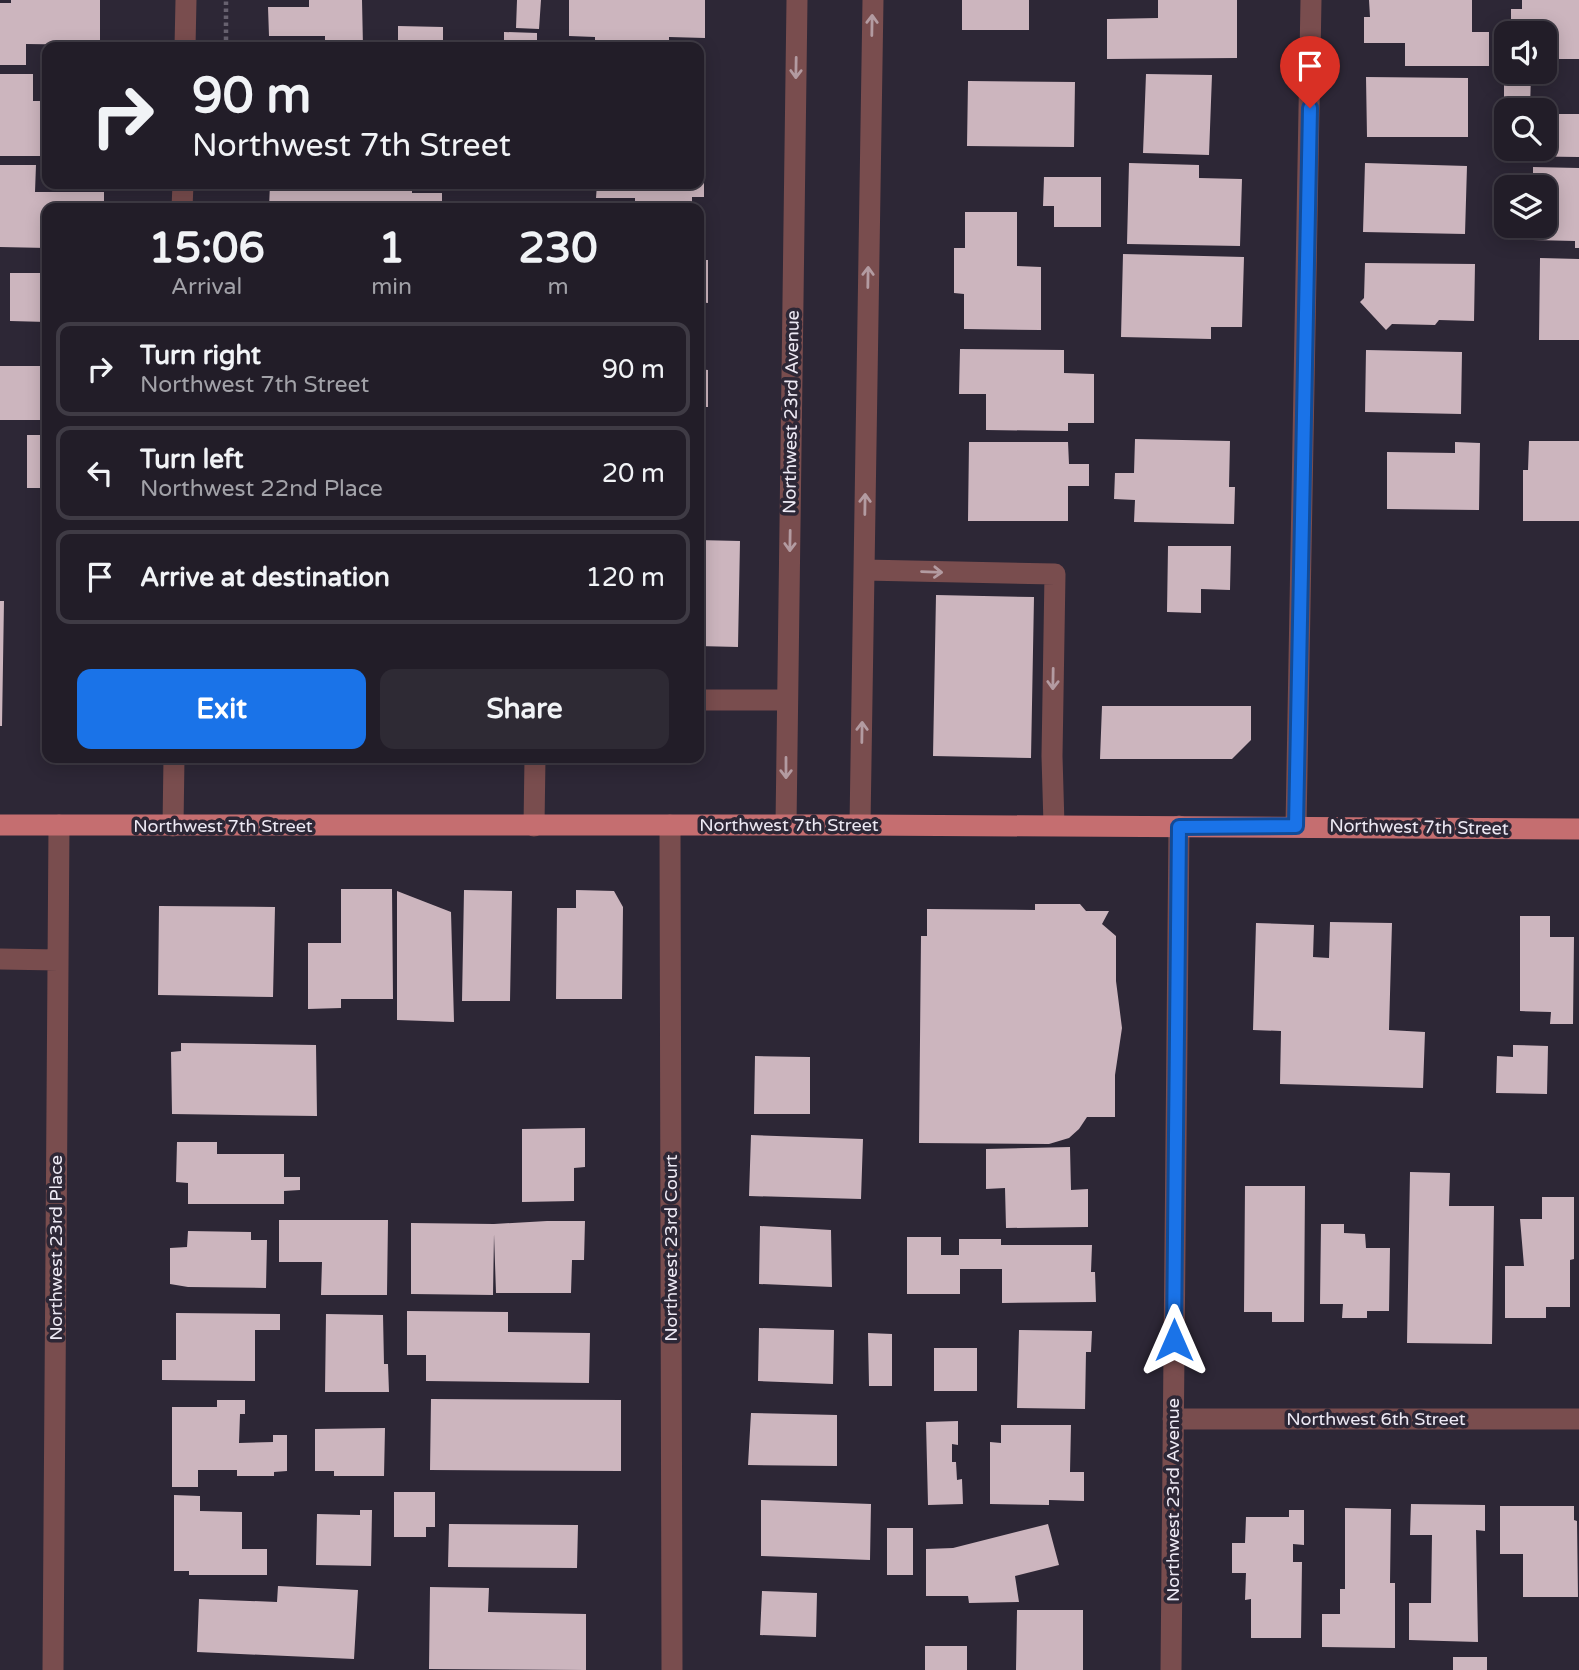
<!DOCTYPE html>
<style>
body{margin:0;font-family:"Varela Round",sans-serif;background:#2e2a34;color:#f1f3f6;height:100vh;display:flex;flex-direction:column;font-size:26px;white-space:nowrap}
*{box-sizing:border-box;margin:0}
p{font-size:23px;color:#a2a2a8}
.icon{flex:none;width:38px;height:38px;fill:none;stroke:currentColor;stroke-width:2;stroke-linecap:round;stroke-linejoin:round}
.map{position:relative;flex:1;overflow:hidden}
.drawer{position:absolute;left:42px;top:203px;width:662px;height:560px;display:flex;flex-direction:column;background:#221d28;border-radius:14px;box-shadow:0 4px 18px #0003,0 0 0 2px #3f3b45}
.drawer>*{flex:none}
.banner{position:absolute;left:42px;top:42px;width:662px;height:147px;border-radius:14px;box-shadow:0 4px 18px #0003,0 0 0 2px #3f3b45;background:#221d28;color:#f1f3f6;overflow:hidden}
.buttons{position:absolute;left:1494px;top:21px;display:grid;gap:14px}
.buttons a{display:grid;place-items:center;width:63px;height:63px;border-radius:14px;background:#221d28;box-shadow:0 4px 18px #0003,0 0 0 2px #3f3b45;font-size:35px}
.pin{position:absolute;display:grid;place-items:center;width:60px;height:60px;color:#fff;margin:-72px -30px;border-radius:50% 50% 50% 0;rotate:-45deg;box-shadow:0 0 7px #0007}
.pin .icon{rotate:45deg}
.me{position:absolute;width:77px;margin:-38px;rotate:0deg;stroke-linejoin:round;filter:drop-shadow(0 0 5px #0008)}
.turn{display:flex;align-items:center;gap:24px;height:147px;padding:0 35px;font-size:32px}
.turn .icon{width:91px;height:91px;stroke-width:2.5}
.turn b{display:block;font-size:49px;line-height:60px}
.eta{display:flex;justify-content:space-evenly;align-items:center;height:119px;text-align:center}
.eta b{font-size:42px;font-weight:700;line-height:49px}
.primary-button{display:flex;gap:14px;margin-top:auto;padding:14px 35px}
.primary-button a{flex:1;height:80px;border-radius:14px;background:#1a73e8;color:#fff;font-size:28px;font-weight:700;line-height:80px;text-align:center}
.primary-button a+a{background:#2e2a34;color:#f1f3f6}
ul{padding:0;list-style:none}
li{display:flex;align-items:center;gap:21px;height:94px;margin:0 14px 10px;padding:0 21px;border:4px solid #3f3b45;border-radius:14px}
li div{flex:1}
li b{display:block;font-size:26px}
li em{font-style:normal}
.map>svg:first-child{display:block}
.building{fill:#ccb5be}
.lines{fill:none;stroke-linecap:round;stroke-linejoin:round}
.path{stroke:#67616f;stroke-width:4.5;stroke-dasharray:3.5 3.5;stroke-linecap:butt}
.minor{stroke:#794d4e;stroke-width:21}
.major{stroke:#c56e70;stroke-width:21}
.oneway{stroke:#b39ba1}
.route-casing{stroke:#114b97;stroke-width:18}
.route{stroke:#1a73e8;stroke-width:12}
.labels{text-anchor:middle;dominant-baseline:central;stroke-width:7;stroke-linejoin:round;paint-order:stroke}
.street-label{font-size:18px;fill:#ede9f4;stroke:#2d2736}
</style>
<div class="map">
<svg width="1579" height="1670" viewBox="0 0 1579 1670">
<rect width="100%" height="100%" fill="#2d2736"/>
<path class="building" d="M11 0H100V45L26 44V65H0V3H11Z
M309 0H362L363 47H325V36H269L268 7H309Z
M517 0H541L539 29 516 28Z
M569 0H705V38L669 37V46L595 44V37L569 36Z
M962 0H1029V30H962Z
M1158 0H1237V58L1107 59V19L1158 18Z
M1369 0H1472V32H1489V66H1405V43H1364V17H1370Z
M1522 0H1579V59H1545V33H1511V9H1522Z
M398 26 443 27V47H398Z
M504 32 537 33V47H504Z
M1504 72H1531L1530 110H1507V149H1545V114H1579V157L1504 156Z
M0 74H33V101H47V156H0Z
M1146 74 1212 75 1209 155 1143 153Z
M1366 77 1468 78V137H1367Z
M968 81 1075 82 1074 147 967 146Z
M698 102 704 103 703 154H698Z
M1129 163 1199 165V178L1242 179 1240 246 1127 244Z
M1365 163 1467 166 1465 234 1363 232Z
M0 165H36L35 192H104V208H47V248L0 247Z
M698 167H704V197H692V208H635V198H596L597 184H698Z
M1533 167 1579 168V248H1575V241L1533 240V226H1545V187H1533Z
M1044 177H1101V227H1054V206H1043Z
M270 184H412V193H442V208H269Z
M965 212H1017V266L1041 267V330L964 329V294L954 293V248H965Z
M1123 254 1244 257 1242 327H1211V339L1121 337Z
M1540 258 1579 259V340H1539Z
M698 260H708V303L698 302Z
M1365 263 1475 264 1474 321 1439 320 1435 325 1392 324 1386 330 1360 302 1364 298Z
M10 273H47V322L10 321Z
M960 349 1064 350V373L1094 374V423H1068V431L986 430V394H959Z
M1366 350 1462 352 1461 414 1365 412Z
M0 366H47V420H0Z
M698 369 708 370V407H698Z
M27 435H47V488H27Z
M1135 439 1230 441 1229 487H1235L1234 524 1134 522 1135 500 1114 499 1115 473H1134Z
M1529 441H1579V521H1523V470H1528Z
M969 442H1068L1069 464H1089V486H1068V521H968Z
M1455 442 1480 443 1479 510 1387 509V452L1455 453Z
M698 540 740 541 738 647 698 646Z
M1168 546H1231L1230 590 1201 589V613L1167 612Z
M936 595 1034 597 1031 758 933 756Z
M0 601H4L2 726H0Z
M1102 706H1251V740L1232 759H1100Z
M341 889H392L393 999H341V1008L308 1009V943H341Z
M464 890 512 891 510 1001H462Z
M576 890 614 891 623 907 622 999H556L557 908H576Z
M397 891 451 912 454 1022 397 1020Z
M1035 904H1080L1086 911H1109L1102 924 1116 936V981L1122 1028 1115 1075V1117H1087L1079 1129 1069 1138 1049 1144 919 1143 921 936H927V909L1035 910Z
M159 906 275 907 273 997 158 995Z
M1520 916H1550V937H1574L1573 1024H1550L1551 1012 1520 1011Z
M1330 922 1392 923 1389 1030 1425 1032 1423 1088 1280 1084 1281 1031 1253 1030 1256 923 1314 925 1313 957 1329 958Z
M181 1043 316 1045 317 1116 172 1114 171 1052 181 1051Z
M1513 1045 1548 1046 1547 1094 1496 1093 1497 1056 1513 1057Z
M755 1056 810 1057V1114H754Z
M585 1128V1167L574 1168V1201L522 1202V1129Z
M751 1135 863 1139 861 1199 749 1196Z
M177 1142H217V1154H284V1177H300V1190L284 1191V1204H188V1183L176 1182Z
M1070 1147 1071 1190 1088 1189V1227L1006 1228 1005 1188 986 1189V1149Z
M1410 1172 1450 1173 1449 1206H1494L1492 1344 1407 1343Z
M1245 1186H1305L1304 1322H1272V1312H1244Z
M1542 1197H1574V1259L1570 1260V1307H1546V1318H1505V1266H1524L1520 1219H1542Z
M279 1220H388L387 1295H321L322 1262H279Z
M547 1221H585L584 1260H572L571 1293H496L494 1234 493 1295 411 1294V1223L494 1224Z
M1321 1224H1344V1233L1365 1234 1366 1248H1390L1389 1311H1367V1318H1342L1343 1304H1320Z
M760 1226 831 1230 832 1287 759 1284Z
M188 1231 251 1232V1240H267L266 1288 188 1287 170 1284V1248L187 1247Z
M907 1237H941V1255H959V1239H1001V1245H1092L1091 1272H1095L1096 1302 1002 1303V1269H960V1294H907Z
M407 1311 508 1312V1332L590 1333 589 1383 426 1381V1355H407Z
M176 1313 280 1314V1330H255V1381L162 1380V1360H176Z
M326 1314 383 1315 384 1364H388L389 1392H325Z
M759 1328 834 1330 833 1384 758 1381Z
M1019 1330 1092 1331 1091 1352H1086L1085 1409 1017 1408Z
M868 1333 892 1334V1386H869Z
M934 1348H977V1391H934Z
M431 1399 621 1400V1471L430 1470Z
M217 1400H245V1414H240L239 1443 273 1442V1435H287V1471L274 1472V1476H237V1470H198V1487H172V1407H217Z
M751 1413 837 1415V1466L748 1465Z
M958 1421V1445L952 1444V1462H956L957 1480 962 1479 963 1504 928 1505 926 1422Z
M1001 1425H1071L1070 1472H1084V1501L1049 1500V1505L990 1504V1442L1001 1443Z
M385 1428 384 1476H334V1471H315V1429Z
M394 1492H435V1527H426V1537H394Z
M174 1495 200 1496V1511L242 1512V1549H267V1575H189V1571H174Z
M761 1500 871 1504 870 1560 761 1556Z
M1411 1504 1485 1505V1531L1476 1530 1478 1642 1409 1640V1603H1431L1432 1535H1410Z
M1500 1506H1574V1520L1577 1521 1578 1597H1523V1554H1500Z
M1345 1508 1391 1509 1390 1583H1395V1648L1322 1647V1614H1340V1589H1345Z
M360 1510H372L371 1566 316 1565 317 1514 360 1515Z
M1289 1510H1304V1545L1293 1544V1562H1302L1301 1638H1251V1599L1245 1600 1246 1573H1232V1543H1245L1246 1517H1289Z
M449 1524 578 1525 577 1568 448 1567Z
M1048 1524 1059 1565 1015 1576 1019 1602 969 1603 968 1596H926V1549L953 1548Z
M887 1528H913V1575H887Z
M278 1586 358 1590 354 1659 197 1652 199 1599 277 1602Z
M430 1587 489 1588 488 1612 586 1614V1670L429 1669Z
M762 1591 817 1593 816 1637 760 1635Z
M1017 1610H1083V1670H1016Z
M925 1646H967V1670H925Z
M1453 1657H1487V1670H1453Z"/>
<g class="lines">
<path class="path" d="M226 47V0"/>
<path class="minor" d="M185 47 186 0
M182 208 183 184
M864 570 1055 574 1052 756 1054 825
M698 700H787
M670 825 672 1670
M786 825 797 0
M860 825 873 0
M173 826 174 758
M534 826 535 758
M1296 826 1311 0
M0 959 58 960
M1173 1419H1579
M53 1670 59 825
M1171 1670 1179 826"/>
<path class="major" d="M0 825H860L1579 829"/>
</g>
<defs><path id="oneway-shaft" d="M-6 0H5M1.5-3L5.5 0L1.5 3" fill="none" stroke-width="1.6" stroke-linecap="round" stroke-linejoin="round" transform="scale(1.75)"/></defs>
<g class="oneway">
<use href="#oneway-shaft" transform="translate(872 25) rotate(-89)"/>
<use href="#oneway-shaft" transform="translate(796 68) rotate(91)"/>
<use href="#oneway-shaft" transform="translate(868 277) rotate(-89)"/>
<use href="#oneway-shaft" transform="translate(865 504) rotate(-89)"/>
<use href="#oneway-shaft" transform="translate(790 541) rotate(91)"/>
<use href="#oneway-shaft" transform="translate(932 572) rotate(2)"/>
<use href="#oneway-shaft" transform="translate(1053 679) rotate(91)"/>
<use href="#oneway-shaft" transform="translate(862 732) rotate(-89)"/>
<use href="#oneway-shaft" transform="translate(786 768) rotate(90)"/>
</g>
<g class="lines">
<g class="route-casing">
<path id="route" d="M1174 1340 1179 827 1296 826 1310 108"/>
</g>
<use href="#route" class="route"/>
</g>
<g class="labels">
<g class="street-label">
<text transform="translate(791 412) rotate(-89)">Northwest 23rd Avenue</text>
<text x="789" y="825">Northwest 7th Street</text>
<text x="223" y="826">Northwest 7th Street</text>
<text transform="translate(1419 827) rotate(1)">Northwest 7th Street</text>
<text transform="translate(56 1248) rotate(-90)">Northwest 23rd Place</text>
<text transform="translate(671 1248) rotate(-90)">Northwest 23rd Court</text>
<text x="1376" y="1419">Northwest 6th Street</text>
<text transform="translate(1173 1500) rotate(-90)">Northwest 23rd Avenue</text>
</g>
</g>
</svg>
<div class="buttons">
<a><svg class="icon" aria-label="sound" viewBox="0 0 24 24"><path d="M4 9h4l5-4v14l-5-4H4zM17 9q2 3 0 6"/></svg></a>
<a><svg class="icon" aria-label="search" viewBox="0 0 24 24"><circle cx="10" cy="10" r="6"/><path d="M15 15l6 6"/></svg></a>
<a><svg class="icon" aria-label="layers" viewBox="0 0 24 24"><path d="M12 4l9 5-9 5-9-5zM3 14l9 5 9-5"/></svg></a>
</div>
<div class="pin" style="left:1310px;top:108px;background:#d93025"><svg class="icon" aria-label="arrive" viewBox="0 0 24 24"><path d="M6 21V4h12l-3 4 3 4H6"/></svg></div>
<svg class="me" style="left:1174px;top:1340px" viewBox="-20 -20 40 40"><path d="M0-17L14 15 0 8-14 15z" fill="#1a73e8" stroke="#fff" stroke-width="4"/></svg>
<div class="banner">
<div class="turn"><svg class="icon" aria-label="right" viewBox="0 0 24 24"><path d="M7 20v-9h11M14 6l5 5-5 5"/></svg><div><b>90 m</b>Northwest 7th Street</div></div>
</div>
<section class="drawer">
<div class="eta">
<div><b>15:06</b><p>Arrival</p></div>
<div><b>1</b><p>min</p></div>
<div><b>230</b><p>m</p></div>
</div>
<ul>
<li><svg class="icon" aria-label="right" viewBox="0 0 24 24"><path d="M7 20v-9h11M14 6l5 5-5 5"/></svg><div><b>Turn right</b><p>Northwest 7th Street</p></div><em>90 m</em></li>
<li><svg class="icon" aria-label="left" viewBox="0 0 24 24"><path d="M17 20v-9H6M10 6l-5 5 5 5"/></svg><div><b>Turn left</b><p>Northwest 22nd Place</p></div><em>20 m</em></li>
<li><svg class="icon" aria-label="arrive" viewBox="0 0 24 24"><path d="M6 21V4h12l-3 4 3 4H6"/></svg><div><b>Arrive at destination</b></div><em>120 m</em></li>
</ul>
<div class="primary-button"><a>Exit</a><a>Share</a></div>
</section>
</div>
